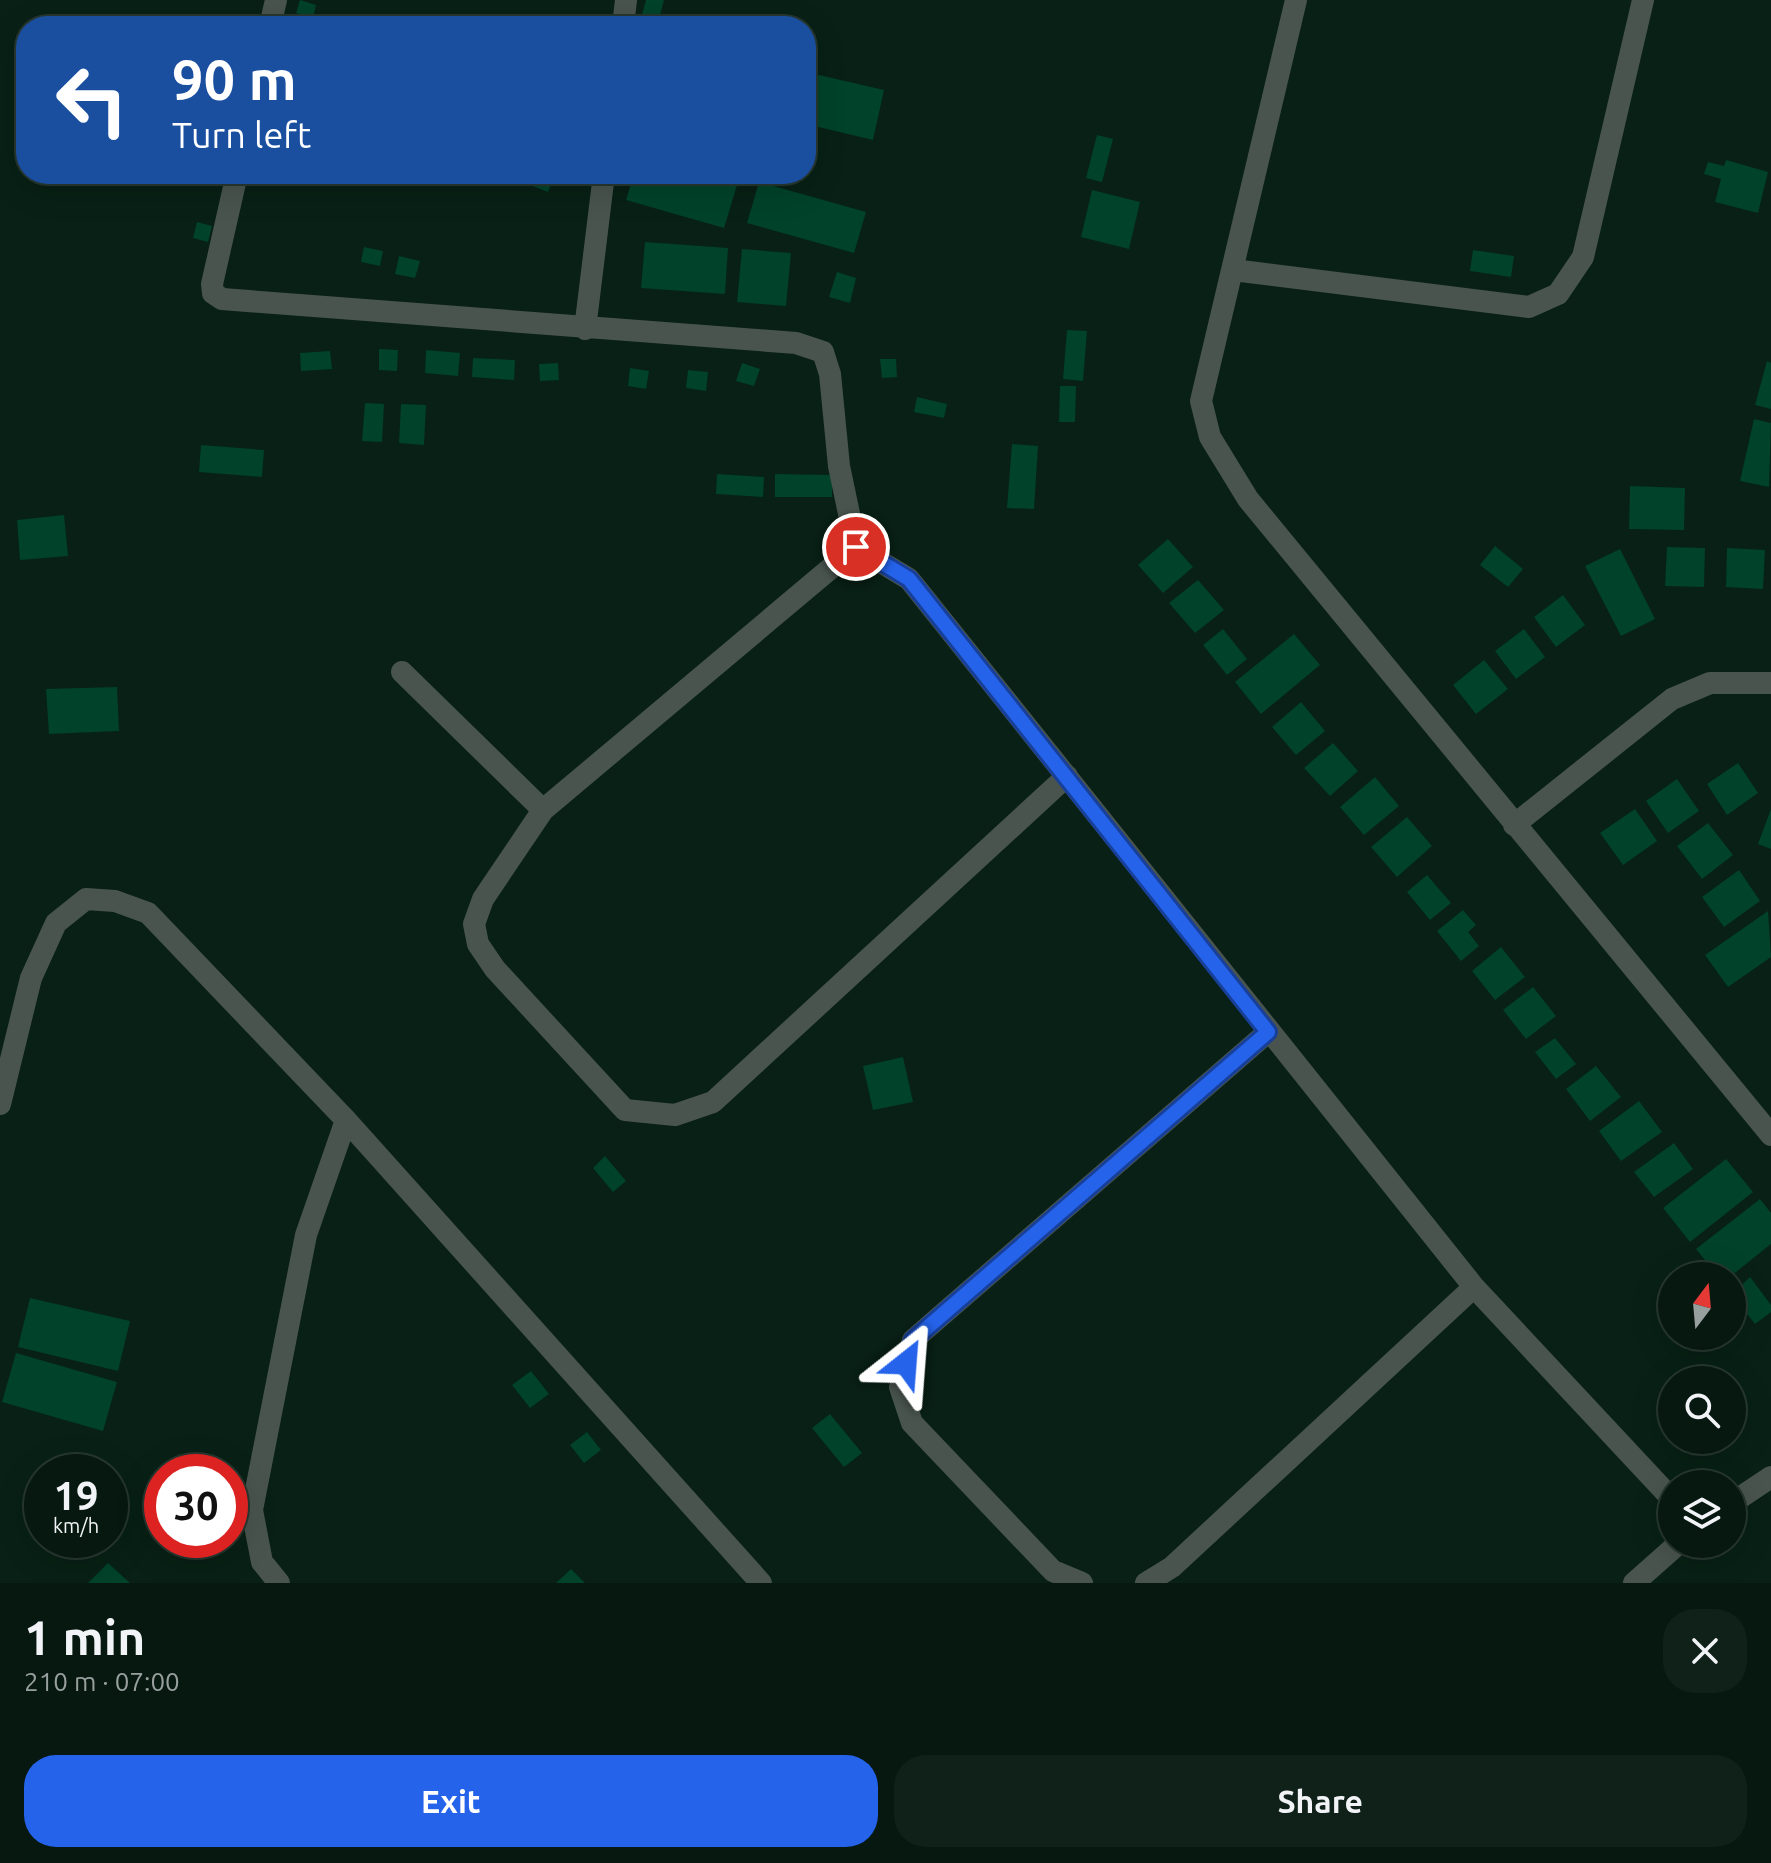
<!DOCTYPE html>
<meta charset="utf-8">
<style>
body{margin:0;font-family:Ubuntu,sans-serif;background:#0f2119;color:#f1f3f6;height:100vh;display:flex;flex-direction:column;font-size:30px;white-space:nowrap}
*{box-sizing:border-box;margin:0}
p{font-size:26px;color:#98a09f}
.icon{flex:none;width:44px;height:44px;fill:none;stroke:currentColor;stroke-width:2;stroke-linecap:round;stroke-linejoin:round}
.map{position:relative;height:1583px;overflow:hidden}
.side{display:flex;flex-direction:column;background:#061810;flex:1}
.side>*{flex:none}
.hud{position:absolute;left:16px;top:16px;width:800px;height:168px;border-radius:32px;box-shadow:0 8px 32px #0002,0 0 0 2px #273730;background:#1a4fa0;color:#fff;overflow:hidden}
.needle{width:52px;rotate:16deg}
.buttons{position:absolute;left:1658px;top:1262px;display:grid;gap:16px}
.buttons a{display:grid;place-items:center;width:88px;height:88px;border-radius:50%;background:#061810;box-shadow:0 8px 32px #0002,0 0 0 2px #273730;font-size:40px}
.speed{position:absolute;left:24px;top:1454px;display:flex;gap:16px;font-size:40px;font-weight:700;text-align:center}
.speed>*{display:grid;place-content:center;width:104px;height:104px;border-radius:50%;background:#061810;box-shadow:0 8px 32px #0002,0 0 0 2px #273730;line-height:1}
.speed small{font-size:20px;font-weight:400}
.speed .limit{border:12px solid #d22;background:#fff;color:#111}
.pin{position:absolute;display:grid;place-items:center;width:68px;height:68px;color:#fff;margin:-34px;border:4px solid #fff;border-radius:50%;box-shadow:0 2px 8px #0007}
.me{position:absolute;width:88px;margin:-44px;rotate:28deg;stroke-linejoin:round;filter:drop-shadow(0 0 6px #0008)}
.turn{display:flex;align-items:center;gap:28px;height:168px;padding:0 24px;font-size:36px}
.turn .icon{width:104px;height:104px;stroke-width:2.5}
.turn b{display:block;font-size:56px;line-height:68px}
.round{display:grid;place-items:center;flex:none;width:84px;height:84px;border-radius:32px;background:#0f2119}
.summary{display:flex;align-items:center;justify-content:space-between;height:136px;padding:0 24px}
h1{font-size:48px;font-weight:700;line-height:60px}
.primary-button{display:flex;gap:16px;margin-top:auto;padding:16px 24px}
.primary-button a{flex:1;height:92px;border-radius:32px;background:#2563eb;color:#fff;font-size:32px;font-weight:700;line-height:92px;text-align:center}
.primary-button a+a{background:#0f2119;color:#f1f3f6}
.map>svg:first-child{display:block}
.building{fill:#00422a}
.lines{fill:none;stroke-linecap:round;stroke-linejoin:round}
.minor{stroke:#49544e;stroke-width:22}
.tertiary{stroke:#49544e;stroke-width:22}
.route-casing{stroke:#184099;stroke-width:20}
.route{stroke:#2563eb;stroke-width:14}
</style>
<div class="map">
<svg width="1771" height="1583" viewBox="0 0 1771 1583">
<rect width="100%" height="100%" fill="#082015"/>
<path class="building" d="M300 0 316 5 313 18 296 13Z
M646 0H664L658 23 641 18Z
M806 72 884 90 873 140 806 124Z
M1097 135 1113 139 1102 182 1086 178Z
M1726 160 1768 172 1758 213 1715 202 1721 179 1704 174 1708 162 1724 166Z
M201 174H219V183H201Z
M535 174H555L548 192 530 185Z
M634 174H708L738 182 724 228 626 200Z
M759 182 866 212 854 253 747 223Z
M1092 190 1140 202 1129 249 1081 237Z
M197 222 212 226 208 242 193 238Z
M645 242 728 248 725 294 641 288Z
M364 247 383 251 380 266 361 262Z
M742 249 791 253 786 306 737 302Z
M1473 250 1514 256 1511 277 1470 271Z
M399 256 420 261 415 278 395 274Z
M837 272 856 278 850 303 829 297Z
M1067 330 1087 331 1083 381 1063 379Z
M379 349 398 350 397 371 379 370Z
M426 350 460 353 458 376 425 373Z
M330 351 332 369 301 371 300 353Z
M473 358 515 360 514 380 472 377Z
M880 359H896L897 377 882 378Z
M1767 361 1771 363V409L1755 405Z
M558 363 559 380 540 381 539 364Z
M742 363 760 369 754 386 736 381Z
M630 368 649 371 646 389 628 386Z
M688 370 708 372 706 391 686 388Z
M1060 386H1076L1075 422H1059Z
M917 397 947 404 944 418 914 412Z
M365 403 384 404 382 442 362 441Z
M401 404 426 405 424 445 399 443Z
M1754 419 1771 423 1769 487 1740 481Z
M1012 444 1038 446 1034 509 1007 508Z
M201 445 264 450 262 477 199 472Z
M717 474 764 477 763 497 716 494Z
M775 474 832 475V497H775Z
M1630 486 1685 488 1684 530 1629 529Z
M64 515 68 556 20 560 17 520Z
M1168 539 1193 567 1163 593 1138 565Z
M1495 546 1523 569 1508 587 1480 565Z
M1667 547 1705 548 1704 587 1665 586Z
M1727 548 1765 550 1763 589 1726 587Z
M1620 549 1655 619 1621 636 1585 566Z
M1198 580 1224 610 1195 633 1169 603Z
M1563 595 1585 625 1556 647 1534 617Z
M1223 629 1247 659 1227 675 1203 645Z
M1524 629 1545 657 1516 679 1495 651Z
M1294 634 1320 665 1261 714 1235 682Z
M1484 660 1508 689 1476 714 1453 685Z
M117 687 119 731 49 734 46 689Z
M1301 702 1325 731 1296 755 1272 727Z
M1333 743 1358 771 1330 796 1304 768Z
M1738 763 1758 793 1727 815 1707 784Z
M1375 777 1399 806 1364 835 1340 807Z
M1677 779 1699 811 1668 833 1646 801Z
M1635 809 1657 841 1623 865 1600 833Z
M1771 809V849L1758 844Z
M1407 817 1432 846 1397 877 1371 847Z
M1708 823 1733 855 1702 879 1677 846Z
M1739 870 1760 901 1724 927 1702 897Z
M1427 875 1451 903 1430 920 1407 892Z
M1463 910 1476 925 1468 932 1479 946 1461 961 1437 931Z
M1768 911 1771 957 1728 987 1705 955Z
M1501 947 1525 977 1495 1000 1472 971Z
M1533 987 1556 1016 1526 1039 1503 1010Z
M1555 1038 1576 1064 1556 1079 1535 1052Z
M903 1057 913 1102 873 1110 863 1066Z
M1596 1066 1621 1097 1590 1121 1566 1089Z
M1639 1101 1662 1132 1621 1161 1599 1131Z
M1674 1143 1693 1169 1654 1197 1634 1172Z
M605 1156 626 1181 613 1192 593 1168Z
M1726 1159 1753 1192 1690 1242 1663 1208Z
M1760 1199 1771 1213V1244L1731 1276H1718L1696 1249Z
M1750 1277 1771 1305V1312L1755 1324 1732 1295Z
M30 1298 130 1321 118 1371 18 1347Z
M16 1353 117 1382 103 1431 2 1402Z
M531 1371 549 1394 530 1408 512 1385Z
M830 1414 862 1453 844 1467 812 1428Z
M587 1432 601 1450 584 1463 570 1445Z
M108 1563 130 1583H88Z
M571 1569 585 1583H556Z"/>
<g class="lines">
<path class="minor" d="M1296 0 1201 401 1210 437 1248 499 1771 1135
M270 26 276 0
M623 26 626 0
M237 174 212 284 213 293 222 299 796 343 823 352 830 374 839 466 856 547
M1233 270 1529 307 1558 294 1583 257 1643 0
M585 329 604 174
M402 672 543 810
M1067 776 713 1102 675 1115 625 1110 495 969 478 944 474 924 483 899 543 810 856 547 909 579 1474 1287 1672 1499
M1514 825 1672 699 1710 683H1771
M0 1104 31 978 56 923 86 899 115 901 148 913 346 1120 761 1583
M279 1583 262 1562 252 1510 306 1235 346 1120
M1082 1583 1053 1571 912 1423 900 1387 913 1340 1268 1032
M1146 1583 1172 1567 1474 1287"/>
<path class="tertiary" d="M1732 1503 1771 1477
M1634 1583 1678 1544"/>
</g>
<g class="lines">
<g class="route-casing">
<path id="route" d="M856 547 909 579 1268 1032 913 1340 906 1363"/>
</g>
<use href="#route" class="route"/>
</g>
</svg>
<div class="buttons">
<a><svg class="needle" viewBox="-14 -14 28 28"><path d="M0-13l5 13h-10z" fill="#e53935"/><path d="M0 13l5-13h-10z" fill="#98a09f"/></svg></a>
<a><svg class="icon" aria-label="search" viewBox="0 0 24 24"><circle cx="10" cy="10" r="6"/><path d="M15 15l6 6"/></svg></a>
<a><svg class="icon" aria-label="layers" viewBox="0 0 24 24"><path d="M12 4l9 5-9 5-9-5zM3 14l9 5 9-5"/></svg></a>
</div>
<div class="speed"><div>19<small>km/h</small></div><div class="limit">30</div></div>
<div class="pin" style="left:856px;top:547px;background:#d93025"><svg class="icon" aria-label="arrive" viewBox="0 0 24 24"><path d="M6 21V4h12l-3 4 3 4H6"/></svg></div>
<svg class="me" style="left:906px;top:1363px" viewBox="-20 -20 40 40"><path d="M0-17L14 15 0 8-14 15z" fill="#2563eb" stroke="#fff" stroke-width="4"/></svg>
<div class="hud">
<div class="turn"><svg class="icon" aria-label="left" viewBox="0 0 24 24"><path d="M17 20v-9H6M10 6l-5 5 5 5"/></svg><div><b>90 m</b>Turn left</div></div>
</div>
</div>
<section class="side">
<div class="summary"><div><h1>1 min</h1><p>210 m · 07:00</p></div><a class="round"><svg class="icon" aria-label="close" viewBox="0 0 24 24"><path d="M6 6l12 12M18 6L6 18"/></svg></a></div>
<div class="primary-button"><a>Exit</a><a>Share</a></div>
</section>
